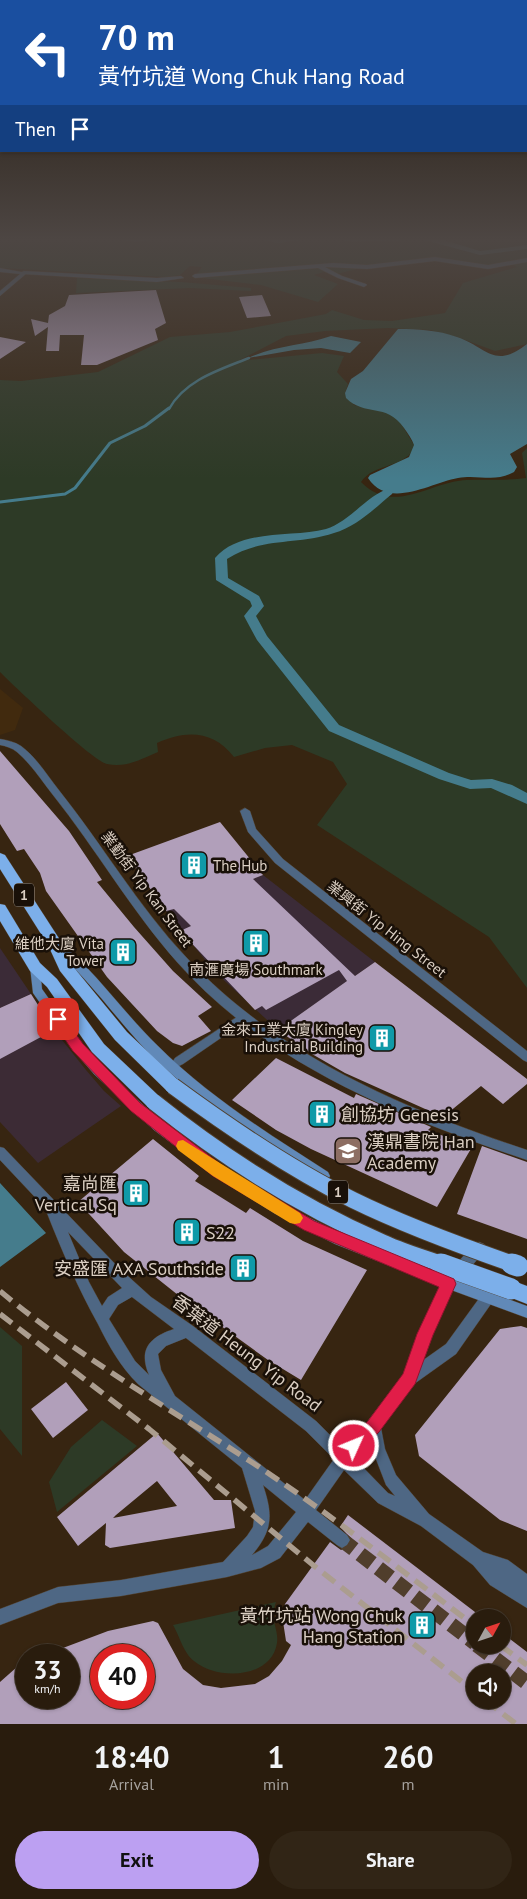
<!DOCTYPE html>
<meta charset="utf-8">
<style>
body{margin:0;font-family:"PT Sans","Noto Sans TC",sans-serif;background:#312516;color:#f1f3f6;height:100vh;display:flex;flex-direction:column;font-size:19px;white-space:nowrap}
*{box-sizing:border-box;margin:0}
p{font-size:16px;color:#a5a19d}
.icon{flex:none;width:28px;height:28px;fill:none;stroke:currentColor;stroke-width:2;stroke-linecap:round;stroke-linejoin:round}
.map{position:relative;height:1724px;overflow:hidden}
.sheet{display:flex;flex-direction:column;background:#291c0d;flex:1}
.sheet>*{flex:none}
.guide{position:absolute;left:0px;top:0px;width:528px;height:152px;box-shadow:0 1px 4px #0004,0 0 0 1px #453a2e;background:#1a4fa0;color:#fff;overflow:hidden}
.needle{width:32px;rotate:50deg}
.tools{position:absolute;left:466px;top:1609px;display:grid;gap:10px}
.tools a{display:grid;place-items:center;width:45px;height:45px;border-radius:50%;background:#291c0d;box-shadow:0 1px 4px #0004,0 0 0 1px #453a2e;font-size:25px}
.speed{position:absolute;left:15px;top:1644px;display:flex;gap:10px;font-size:25px;font-weight:700;text-align:center}
.speed>*{display:grid;place-content:center;width:65px;height:65px;border-radius:50%;background:#291c0d;box-shadow:0 1px 4px #0004,0 0 0 1px #453a2e;line-height:1}
.speed small{font-size:12px;font-weight:400}
.speed .limit{border:8px solid #d22;background:#fff;color:#111}
.pin{position:absolute;display:grid;place-items:center;width:42px;height:42px;color:#fff;margin:-21px;border-radius:10px;box-shadow:0 2px 8px #0006}
.me{position:absolute;width:55px;margin:-28px;rotate:46deg;stroke-linejoin:round;filter:drop-shadow(0 0 4px #0008)}
.turn{display:flex;align-items:center;gap:18px;height:105px;padding:0 15px;font-size:22px}
.turn .icon{width:65px;height:65px;stroke-width:2.5}
.turn b{display:block;font-size:35px;line-height:42px}
.then{display:flex;align-items:center;height:48px;padding:0 15px;background:#0003;gap:10px;font-size:19px}
.eta{display:flex;justify-content:space-evenly;align-items:center;height:85px;text-align:center}
.eta b{font-size:30px;font-weight:600;line-height:35px}
.primary-button{display:flex;gap:10px;margin-top:auto;padding:10px 15px}
.primary-button a{flex:1;height:58px;border-radius:30px;background:#bca0f2;color:#111;font-size:20px;font-weight:600;line-height:58px;text-align:center}
.primary-button a+a{background:#312516;color:#f1f3f6}
.map>svg:first-child{display:block}
.commercial{fill:#3b2b37}
.industrial{fill:#3c2b35}
.built{fill:#412a0e}
.green{fill:#2d3a26}
.water{fill:#457c8c}
.lines{fill:none;stroke-linecap:round;stroke-linejoin:round}
.stream-far1{stroke:#457c8c;stroke-width:2.5}
.stream{stroke:#457c8c;stroke-width:3}
.canal{fill:#457c8c;fill-rule:evenodd}
.building{fill:#b19fba;fill-rule:evenodd}
.tertiary-tunnel{stroke:#503e2c;stroke-width:15;stroke-dasharray:15 8;stroke-linecap:butt}
.pedestrian-casing{stroke:#51402d;stroke-width:1}
.minor-casing{stroke:#51402d;stroke-width:1}
.tertiary-casing{stroke:#51402d;stroke-width:1}
.secondary-casing{stroke:#51402d;stroke-width:1}
.trunk-casing{stroke:#51402d;stroke-width:1}
.pedestrian{fill:#4e6784;fill-rule:evenodd}
.minor{fill:#4e6784;fill-rule:evenodd}
.tertiary{fill:#4e6784;fill-rule:evenodd}
.secondary{fill:#6189b8;fill-rule:evenodd}
.trunk{fill:#7cafea;fill-rule:evenodd}
.rail{stroke:#ab9d8f;stroke-width:5.5;stroke-dasharray:15 8;stroke-linecap:butt}
.trunk-bridge-far1-casing{stroke:#51402d;stroke-width:18;stroke-linecap:butt}
.trunk-bridge-casing{stroke:#51402d;stroke-width:22;stroke-linecap:butt}
.trunk-bridge-far1{stroke:#7cafea;stroke-width:16}
.trunk-bridge{stroke:#7cafea;stroke-width:21}
.route{fill:#e11d48;stroke:#92132f}
.slow{fill:#f59e0b}
.labels{text-anchor:middle;dominant-baseline:central;stroke-width:5;stroke-linejoin:round;paint-order:stroke}
.shield{fill:#191008;stroke:#a1968b;stroke-width:1}
.shield-label{font-size:14px;font-weight:bold;fill:#dbcfc3}
.poi-label{font-size:15px;fill:#dbcfc3;stroke:#191008;text-anchor:end}
.street-label{font-size:15px;fill:#dbcfc3;stroke:#191008}
.near-poi-label{font-size:18px;fill:#dbcfc3;stroke:#191008;text-anchor:start}
.near-street-label{font-size:18px;fill:#dbcfc3;stroke:#191008}
</style>
<div class="map">
<svg width="527" height="1724" viewBox="0 0 527 1724">
<rect width="100%" height="100%" fill="#372511"/>
<path class="commercial" d="M263 875 375 962 278 1030 214 971 166 911Z
M0 948 31 994 0 1008Z"/>
<path class="industrial" d="M31 994 54 1030 86 1070 104 1091 121 1106 38 1163 0 1122V1008Z"/>
<path class="built" d="M0 689 23 708 15 730 0 735Z"/>
<path class="green" d="M0 238H527V344L495 351 457 337 430 330 388 328 325 331 286 336 238 361 322 353 344 356 337 372 348 384 345 393 354 405 390 413 397 417 414 445V449C401 469 374 463 361 482 394 516 431 481 467 480 488 479 506 481 526 478L522 453 527 448V988L489 937 317 825 347 784 333 762 292 745 265 748 234 757C213 730 186 730 157 743L158 752C141 759 127 768 107 764 94 762 15 687 0 672V380L21 381 98 372 170 337 230 332 326 314 332 310 364 320 392 321 445 313 463 283 517 267 513 265 479 268 433 261 361 268 333 275 324 272 314 275 338 284 318 302 261 285 202 278 197 274 202 267 190 266 180 275 166 277 0 268Z
M77 278 181 282 251 288V291L190 288 76 293Z
M0 1327 22 1346V1456L0 1429Z
M102 1420 137 1446 57 1512 49 1482 71 1447Z
M276 1602C269 1621 279 1628 277 1643 271 1680 216 1680 194 1661 184 1654 179 1635 173 1625Z"/>
<path class="water" d="M398 329C418 329 438 330 457 337 487 347 494 370 527 344V444L510 454 517 467 514 472C495 483 478 474 458 478 430 483 389 510 368 478L370 475 409 457 414 445C412 439 408 434 404 428 386 402 365 417 346 398L345 393 351 379 363 371Z
M331 336 361 342 350 353 321 348 294 350 248 358C276 345 303 346 331 336Z
M0 1183 46 1233 0 1267Z"/>
<g class="lines">
<path class="stream-far1" d="M169 409C185 380 219 370 249 358"/>
<path class="stream" d="M0 502 65 494 75 488 110 443 145 426 169 408"/>
<path class="canal" d="M107 238H165L136 242Z
M254 238H317L278 243Z
M330 238H410L406 240 354 242Z
M417 238H437L480 251 527 245V249L480 255Z
M388 489 393 492 392 494C375 508 356 527 334 533 295 546 264 536 227 559L228 578 259 596 264 606 256 616 267 636 339 725 449 773 471 780 492 779 512 785 527 793V804L491 788 470 789 439 779 329 731 257 640 244 616 252 606 250 601 216 580 215 558C241 528 292 538 326 529 349 522 369 494 388 489Z"/>
</g>
<path class="building" d="M156 290 166 323 155 329 158 340 97 365H81L84 335H60L59 351H46L48 327 35 336 31 319 48 323 49 315 65 306 69 295Z
M262 295 271 316 247 318 239 297Z
M0 337 26 342 0 359Z
M0 751 69 831 102 880 97 882 134 927 173 971 212 1007 198 1016 211 1031 182 1046 173 1043 157 1031 107 977 46 891 40 873 24 849 17 851 0 824Z
M220 822 263 875 253 879 355 976 375 962 527 1079V1084L503 1104 481 1086 443 1117 345 1073 312 1054 278 1030 347 981 339 970 266 1010 262 1006 255 1010 180 931 191 926 174 909 166 911 127 856Z
M31 994 54 1030 0 1059V1008Z
M276 1058 354 1098 356 1094 431 1127 428 1130 472 1147 437 1207 311 1149 276 1130 232 1100Z
M153 1139 199 1176 195 1181 246 1213 250 1208 303 1241 367 1270 301 1380 268 1360 178 1295 124 1252 78 1202Z
M482 1146 527 1162V1239L457 1214Z
M521 1326 527 1328V1531L500 1520 419 1456 415 1435 500 1329Z
M66 1382 88 1410 53 1438 31 1409Z
M157 1433 214 1500H231L235 1528 110 1548 105 1545 106 1523 78 1546 57 1517ZM157 1481 177 1506 113 1518 116 1515Z
M348 1515 475 1612V1645H502V1633L527 1652V1724H0V1682L26 1659V1698H69V1655L47 1654 108 1631 153 1621 158 1623 183 1669 203 1685 221 1688 255 1684 269 1676 282 1661 291 1645 286 1641 282 1615 285 1604 330 1542 341 1550 349 1546 352 1539 340 1527ZM101 1655H144V1698H101ZM475 1672H502V1700H475Z"/>
<g class="lines">
<path class="tertiary-tunnel" d="M342 1540 475 1643
M477 1645 527 1683"/>
<g class="pedestrian-casing">
<path id="pedestrian" d="M435 257 488 265 527 258V262L488 269 435 261 367 269 325 267 342 276 366 284 367 285 364 287 338 278 318 268 195 278 192 276 195 274 333 263 367 265Z
M243 1013 247 1014 249 1017 247 1020 183 1064 179 1066 175 1064 173 1061 175 1058Z"/>
</g>
<g class="minor-casing">
<path id="minor" d="M24 271 157 278 181 276 184 278 157 282 22 274V272Z
M0 739C7 740 15 742 21 746 36 757 47 775 58 789 102 844 138 906 186 957 278 1056 402 1108 527 1150V1160C400 1117 268 1065 177 962 131 910 96 849 53 795 42 781 31 764 17 752 12 748 6 746 0 745Z
M245 808 250 811 256 829 283 859 527 1051V1062L523 1060 275 863 248 832 240 811Z"/>
</g>
<g class="tertiary-casing">
<path id="tertiary" d="M0 268 27 273 0 296V291L20 274 0 272Z
M0 1147 4 1148 119 1268 151 1297 193 1326 316 1421 343 1448 368 1421 403 1375 418 1334 443 1279 474 1244 479 1242 484 1244 486 1248 484 1252 453 1287 432 1334 422 1361 446 1344 483 1293 488 1291 493 1293 495 1297 493 1301 456 1354 414 1384 381 1428 385 1449 396 1475 429 1514 483 1552 508 1560 527 1574V1608L490 1585 473 1565 421 1526 378 1503 344 1470 316 1510 347 1535 350 1540 347 1545 342 1548 337 1545 308 1522 280 1558 261 1568 227 1577 121 1596 58 1603 0 1625V1609L58 1587 121 1580 223 1562 247 1536 253 1527 255 1511 242 1468 138 1384C120 1366 109 1346 98 1324 78 1288 62 1251 47 1213L48 1211 0 1160ZM68 1232 122 1288 108 1297 102 1306 89 1282ZM132 1297 174 1329C150 1337 138 1349 149 1375L135 1361 109 1319 118 1305ZM186 1338 306 1431 334 1459 305 1500 175 1396 161 1370 158 1354 166 1346ZM369 1441 386 1485 395 1496 388 1493 354 1458ZM263 1485 296 1512 268 1546 252 1555C273 1530 273 1515 263 1485Z"/>
</g>
<g class="secondary-casing">
<path id="secondary" d="M55 940 59 941C96 972 123 1012 158 1046 208 1096 269 1134 328 1172L330 1176 328 1180 324 1181 320 1180C260 1142 200 1103 149 1053 115 1018 89 978 51 947L50 944 51 941Z
M35 963 39 964 40 967 42 989 82 1045 102 1068 162 1122 222 1167 284 1205 345 1236 450 1278 527 1306V1318L443 1287 335 1244 274 1213 214 1175 154 1130 94 1074 74 1051 33 993 30 967 31 964Z"/>
</g>
<g class="trunk-casing">
<path id="trunk" d="M0 853 5 855 60 940 71 964 127 1032 179 1081 181 1086 179 1091 173 1093 167 1091 115 1040 60 971 48 945 0 869Z
M0 904 5 905 40 963 57 979 104 1044 160 1097 162 1102 160 1107 154 1109 148 1107 92 1052 47 987 30 971 0 921Z
M511 1280 527 1286V1304L504 1295 502 1289 504 1283Z"/>
</g>
<use href="#pedestrian" class="pedestrian"/>
<use href="#minor" class="minor"/>
<use href="#tertiary" class="tertiary"/>
<use href="#secondary" class="secondary"/>
<use href="#trunk" class="trunk"/>
<path class="rail" d="M0 1291C79 1357 167 1407 253 1463 329 1513 402 1571 475 1626
M0 1314 149 1429 313 1565 475 1692
M500 1645 527 1665
M485 1700 516 1724"/>
<g class="trunk-bridge-far1-casing">
<path id="trunk-bridge-far1" d="M173 1086C230 1128 289 1168 353 1200 406 1226 461 1246 516 1265
M154 1102C224 1158 301 1207 384 1243 403 1252 424 1258 445 1265"/>
</g>
<g class="trunk-bridge-casing">
<path id="trunk-bridge" d="M441 1264 511 1289
M512 1264 518 1266"/>
</g>
<use href="#trunk-bridge-far1" class="trunk-bridge-far1"/>
<use href="#trunk-bridge" class="trunk-bridge"/>
</g>
<linearGradient id="sky" x2="0" y2="1"><stop stop-color="#1e1409"/><stop offset="0.5" stop-color="#4d4643"/><stop offset="1" stop-color="#4d4643" stop-opacity="0"/></linearGradient>
<rect width="527" height="479" fill="url(#sky)"/>
<path class="route" d="M58 1014 62 1015 83 1044 140 1103 224 1167 314 1221 454 1279 456 1284 433 1335 415 1384 379 1432 360 1452 354 1454 348 1452 345 1446 348 1440 368 1421 403 1374 417 1334 439 1287 304 1230 213 1176 131 1111 73 1051 51 1019Z"/>
<path class="slow" d="M183 1140 300 1213 303 1218 300 1223 295 1224 290 1223 213 1176 178 1150 176 1146 178 1141Z"/>
<defs>
<g id="building-square" transform="scale(1.4375)"><rect x="-9" y="-9" width="18" height="18" rx="4" fill="#0f9aa8" stroke="#191008"/><path d="M-4-6H4V6H1V3H-1V6H-4ZM-2.5-4.3h1.7v1.8h-1.7ZM.8-4.3h1.7v1.8H.8ZM-2.5-1h1.7V.8h-1.7ZM.8-1h1.7V.8H.8Z" fill="#fff"/></g>
<g id="school-square" transform="scale(1.4375)"><rect x="-9" y="-9" width="18" height="18" rx="4" fill="#8d6e63" stroke="#191008"/><path d="M0-5L7-2L0 1L-7-2ZM-4 1L0 2.5L4 1V4Q0 6-4 4Z" fill="#fff"/></g>
</defs>
<g fill-rule="evenodd">
<use href="#building-square" x="194" y="865"/>
<use href="#building-square" x="256" y="943"/>
<use href="#building-square" x="123" y="952"/>
<use href="#building-square" x="382" y="1038"/>
<use href="#building-square" x="322" y="1114"/>
<use href="#school-square" x="348" y="1151"/>
<use href="#building-square" x="136" y="1193"/>
<use href="#building-square" x="187" y="1232"/>
<use href="#building-square" x="243" y="1268"/>
<use href="#building-square" x="422" y="1625"/>
</g>
<g class="labels">
<g class="shield">
<rect x="14" y="883.5" width="20" height="23" rx="4"/>
<rect x="328" y="1180.5" width="20" height="23" rx="4"/>
</g>
<g class="shield-label">
<text x="24" y="895">1</text>
<text x="338" y="1192">1</text>
</g>
<g class="poi-label">
<text x="213" y="865" text-anchor="start">The Hub</text>
<text x="104" y="943">維他大廈 Vita<tspan x="104" dy="17">Tower</tspan></text>
<text x="256" y="969" text-anchor="middle">南滙廣場 Southmark</text>
<text x="363" y="1029">金來工業大廈 Kingley<tspan x="363" dy="17">Industrial Building</tspan></text>
</g>
<g class="street-label">
<text transform="translate(147 889) rotate(53)">業勤街 Yip Kan Street</text>
<text transform="translate(387 929) rotate(38)">業興街 Yip Hing Street</text>
</g>
<g class="near-poi-label">
<text x="341" y="1114">創協坊 Genesis</text>
<text x="367" y="1141">漢鼎書院 Han<tspan x="367" dy="21">Academy</tspan></text>
<text x="117" y="1183" text-anchor="end">嘉尚匯<tspan x="117" dy="21">Vertical Sq</tspan></text>
<text x="206" y="1232">S22</text>
<text x="224" y="1268" text-anchor="end">安盛匯 AXA Southside</text>
<text x="403" y="1615" text-anchor="end">黃竹坑站 Wong Chuk<tspan x="403" dy="21">Hang Station</tspan></text>
</g>
<g class="near-street-label">
<text transform="translate(247 1353) rotate(37)">香葉道 Heung Yip Road</text>
</g>
</g>
</svg>
<div class="tools">
<a><svg class="needle" viewBox="-14 -14 28 28"><path d="M0-13l5 13h-10z" fill="#e53935"/><path d="M0 13l5-13h-10z" fill="#a5a19d"/></svg></a>
<a><svg class="icon" aria-label="sound" viewBox="0 0 24 24"><path d="M4 9h4l5-4v14l-5-4H4zM17 9q2 3 0 6"/></svg></a>
</div>
<div class="speed"><div>33<small>km/h</small></div><div class="limit">40</div></div>
<div class="pin" style="left:58px;top:1019px;background:#d93025"><svg class="icon" aria-label="arrive" viewBox="0 0 24 24"><path d="M6 21V4h12l-3 4 3 4H6"/></svg></div>
<svg class="me" style="left:354px;top:1446px" viewBox="-20 -20 40 40"><circle r="17" fill="#e11d48" stroke="#fff" stroke-width="3"/><path d="M0-11L8 9 0 5-8 9z" fill="#fff"/></svg>
<div class="guide">
<div class="turn"><svg class="icon" aria-label="left" viewBox="0 0 24 24"><path d="M17 20v-9H6M10 6l-5 5 5 5"/></svg><div><b>70 m</b>黃竹坑道 Wong Chuk Hang Road</div></div>
<div class="then">Then<svg class="icon" aria-label="arrive" viewBox="0 0 24 24"><path d="M6 21V4h12l-3 4 3 4H6"/></svg></div>
</div>
</div>
<section class="sheet">
<div class="eta">
<div><b>18:40</b><p>Arrival</p></div>
<div><b>1</b><p>min</p></div>
<div><b>260</b><p>m</p></div>
</div>
<div class="primary-button"><a>Exit</a><a>Share</a></div>
</section>
